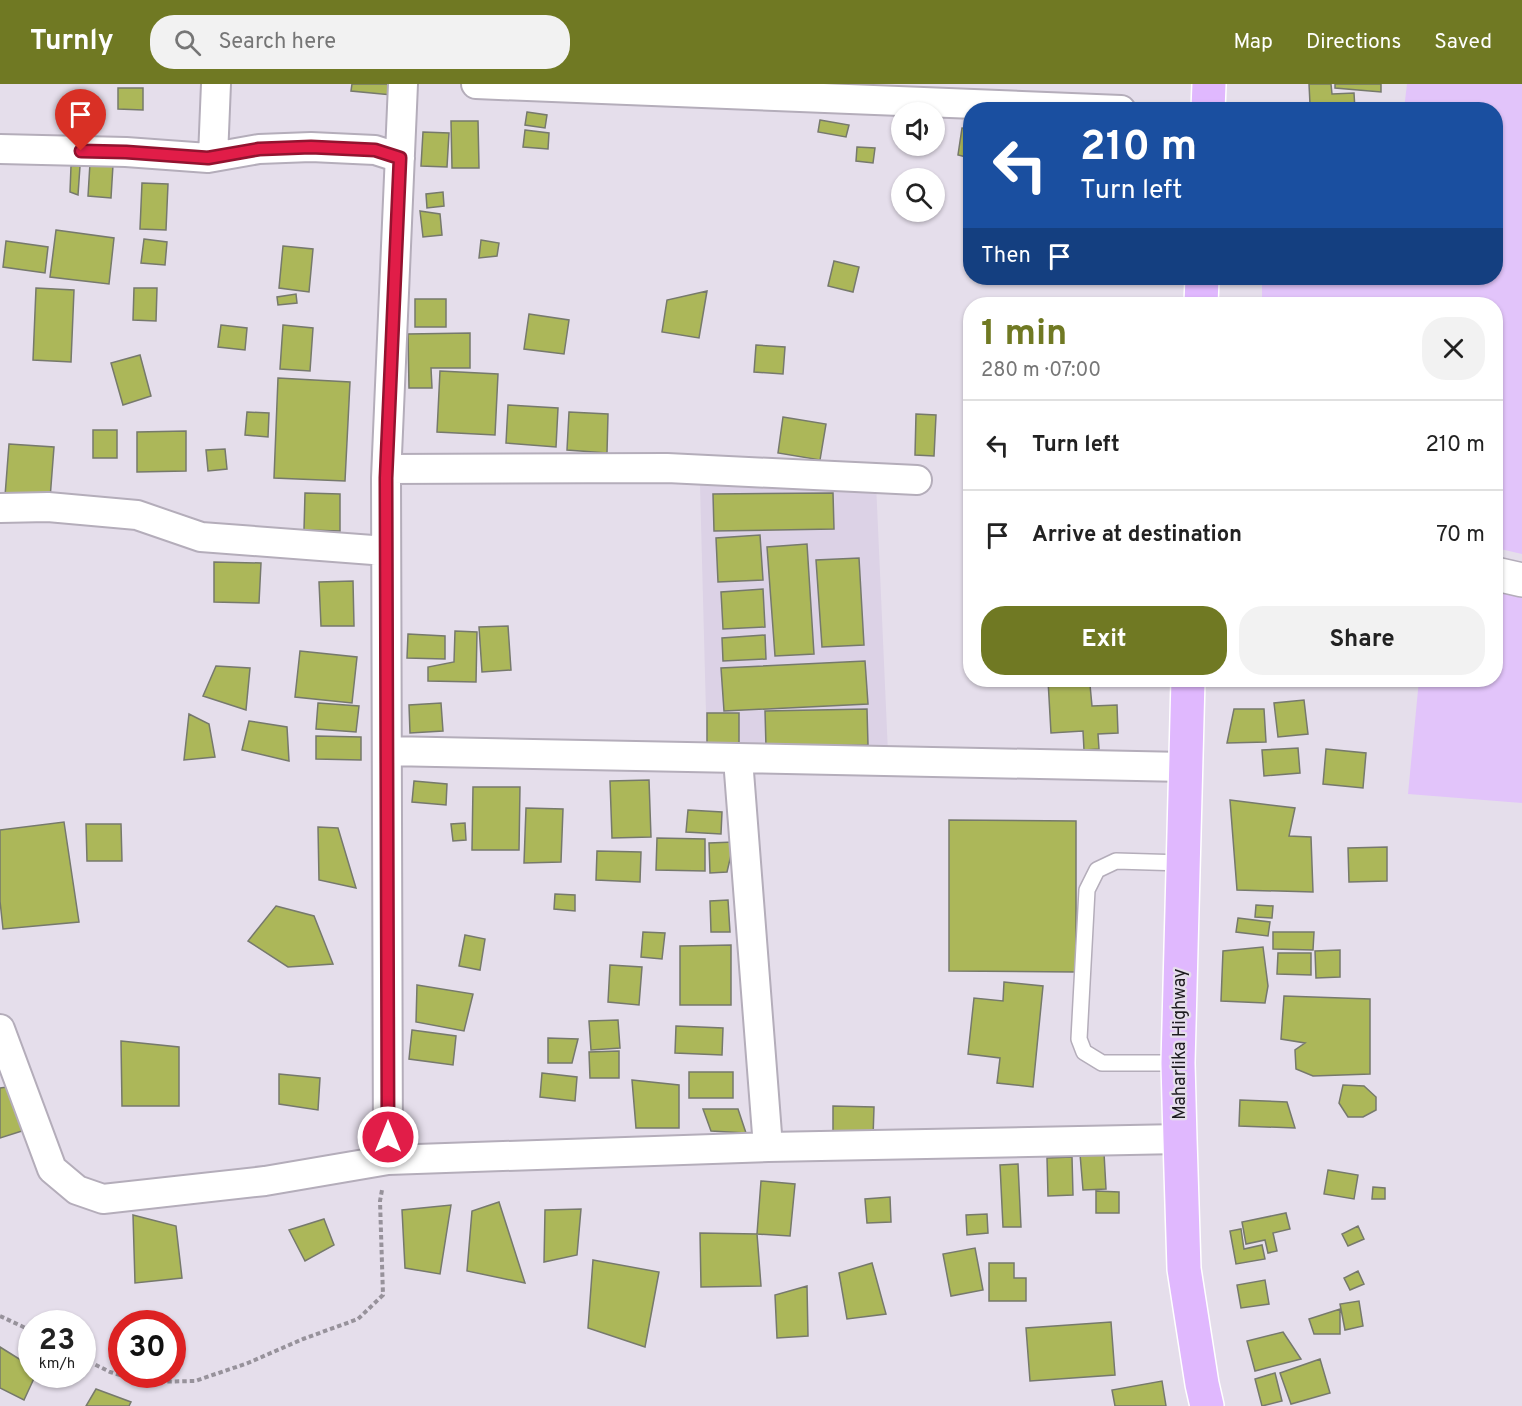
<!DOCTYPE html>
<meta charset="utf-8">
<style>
body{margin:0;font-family:Overpass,sans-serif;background:#f2f2f2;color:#222;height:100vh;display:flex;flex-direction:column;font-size:22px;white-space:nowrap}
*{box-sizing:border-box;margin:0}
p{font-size:20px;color:#767676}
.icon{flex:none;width:33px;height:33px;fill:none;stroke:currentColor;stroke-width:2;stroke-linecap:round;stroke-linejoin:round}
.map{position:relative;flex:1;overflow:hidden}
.details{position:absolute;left:963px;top:213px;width:540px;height:390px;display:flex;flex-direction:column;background:#fff;border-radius:24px;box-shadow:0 2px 4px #0004}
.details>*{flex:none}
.banner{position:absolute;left:963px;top:18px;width:540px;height:183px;border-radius:24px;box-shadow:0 2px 4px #0004;background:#1a4fa0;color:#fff;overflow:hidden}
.fabs{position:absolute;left:891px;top:18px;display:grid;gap:12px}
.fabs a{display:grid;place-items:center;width:54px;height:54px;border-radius:50%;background:#fff;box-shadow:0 2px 4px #0004;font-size:30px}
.speed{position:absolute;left:18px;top:1226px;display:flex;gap:12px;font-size:30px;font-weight:700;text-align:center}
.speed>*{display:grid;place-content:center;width:78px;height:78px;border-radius:50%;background:#fff;box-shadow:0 2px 4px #0004;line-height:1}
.speed small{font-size:15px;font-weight:400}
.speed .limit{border:9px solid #d22;background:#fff;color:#111}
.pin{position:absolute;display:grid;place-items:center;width:51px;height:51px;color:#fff;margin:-62px -26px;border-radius:50% 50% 50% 0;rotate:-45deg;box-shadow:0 0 6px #0007}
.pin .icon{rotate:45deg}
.me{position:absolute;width:66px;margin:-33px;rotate:0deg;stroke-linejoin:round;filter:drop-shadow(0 0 4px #0008)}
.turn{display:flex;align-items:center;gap:21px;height:126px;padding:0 18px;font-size:27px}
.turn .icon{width:78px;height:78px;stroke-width:2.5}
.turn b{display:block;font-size:42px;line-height:51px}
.then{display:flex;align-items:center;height:57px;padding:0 18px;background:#0003;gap:12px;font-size:22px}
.round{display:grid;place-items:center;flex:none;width:63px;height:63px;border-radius:24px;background:#f2f2f2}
.headline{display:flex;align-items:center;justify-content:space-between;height:102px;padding:0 18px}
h1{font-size:36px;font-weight:700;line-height:45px;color:#707923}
.primary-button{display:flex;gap:12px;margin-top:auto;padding:12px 18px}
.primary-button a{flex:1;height:69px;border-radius:24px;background:#707923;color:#fff;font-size:24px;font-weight:700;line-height:69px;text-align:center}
.primary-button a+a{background:#f2f2f2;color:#222}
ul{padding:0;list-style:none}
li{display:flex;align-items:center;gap:18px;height:90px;padding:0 18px;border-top:2px solid #e0e0e0}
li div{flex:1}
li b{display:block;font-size:22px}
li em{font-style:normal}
header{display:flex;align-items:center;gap:36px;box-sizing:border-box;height:84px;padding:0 30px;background:#707923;color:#fff}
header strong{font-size:28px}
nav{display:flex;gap:33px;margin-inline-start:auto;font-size:21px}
.search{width:420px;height:54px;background:#f2f2f2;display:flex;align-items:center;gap:15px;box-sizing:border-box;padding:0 21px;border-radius:24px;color:#767676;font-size:22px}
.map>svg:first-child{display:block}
.built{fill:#dcd2e6}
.green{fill:#e2c4fa}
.building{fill:#acb759;stroke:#76796c;stroke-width:1.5}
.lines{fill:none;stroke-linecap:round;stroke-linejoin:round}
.service-casing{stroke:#b4adba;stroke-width:18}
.minor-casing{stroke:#b4adba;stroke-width:32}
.tertiary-casing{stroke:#b4adba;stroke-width:36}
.trunk-casing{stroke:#fff;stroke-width:36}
.path{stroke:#97929b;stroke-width:4;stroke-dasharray:4.5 3;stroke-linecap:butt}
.service{stroke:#fff;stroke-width:15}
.minor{stroke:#fff;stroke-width:28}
.tertiary{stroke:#fff;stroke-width:33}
.trunk{stroke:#e0b8fe;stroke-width:33}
.route-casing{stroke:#92132f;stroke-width:15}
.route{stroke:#e11d48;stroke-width:10}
.labels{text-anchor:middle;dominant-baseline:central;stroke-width:4.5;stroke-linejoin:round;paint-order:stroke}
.street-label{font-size:18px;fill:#1d1b1f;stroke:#e5deeb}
</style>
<header>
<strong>Turnly</strong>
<div class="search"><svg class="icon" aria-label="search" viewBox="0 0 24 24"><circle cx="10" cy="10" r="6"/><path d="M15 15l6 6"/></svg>Search here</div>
<nav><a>Map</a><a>Directions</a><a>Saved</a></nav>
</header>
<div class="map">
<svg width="1522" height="1322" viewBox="0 0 1522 1322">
<rect width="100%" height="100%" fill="#e5deeb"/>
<path class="built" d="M876 399 888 669 707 666 700 401Z"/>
<path class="green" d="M1407 0H1522V470L1496 464V220H1262V194H1496V26L1404 25Z
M1496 502 1522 509V719L1408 710 1419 596H1496Z"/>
<path class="building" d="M352 0H394L392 11 351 7Z
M1309 0H1331L1332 10 1354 9 1355 26H1303L1310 20Z
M1335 0H1381V8L1335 4Z
M118 4H143V26L118 25Z
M527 28 547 31 545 44 525 41Z
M820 36 849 41 846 53 818 48Z
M451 37H478L479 84H452Z
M962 44 970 45V74L958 71Z
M525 46 549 49 548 65 523 63Z
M423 48 449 49 447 83 421 82Z
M857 63 875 64 873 79 856 77Z
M90 79 113 81 111 114 88 112Z
M71 82H80L78 111 70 108Z
M142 99 168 100 166 146 140 145Z
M443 108 444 122 427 124 426 110Z
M420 127 440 130 442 151 423 153Z
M56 146 114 154 109 200 50 193Z
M144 155 167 158 165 181 141 179Z
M481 156 499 159 497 172 479 174Z
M6 157 48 163 45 189 3 183Z
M283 162 313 165 309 208 279 204Z
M834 177 859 183 853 208 828 202Z
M36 204 74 206 71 278 33 276Z
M134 204H157L156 237 133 236Z
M707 207 699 254 662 248 667 216Z
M296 210 297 219 278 221 277 213Z
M415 215H446V243H415Z
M529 230 569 236 564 270 524 265Z
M221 241 247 244 245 266 218 263Z
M283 241 313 244 310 287 280 285Z
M470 249V284H431L432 304H409L408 250Z
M756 261 785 263 783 290 754 288Z
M140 271 151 312 123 321 111 279Z
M440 287 498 290 495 351 437 348Z
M278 294 350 298 345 397 274 394Z
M508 321 558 324 556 363 506 359Z
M247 328 269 329 268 353 245 351Z
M569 328 608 330 607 369 567 366Z
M916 330 936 331 934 372 915 371Z
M783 333 826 340 820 376 778 369Z
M93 346H117V374H93Z
M186 347V387L137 388V348Z
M9 360 54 363 50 415 5 412Z
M225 365 227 385 208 387 206 366Z
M305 409 340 410V447L304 446Z
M833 409 834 445 714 447 713 410Z
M760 451 763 496 718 498 716 454Z
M807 460 814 570 775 572 767 463Z
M859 474 864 561 822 563 816 476Z
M214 478 261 479 259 519 214 518Z
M353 497 354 542H321L319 498Z
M763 505 765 543 723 545 721 508Z
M508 542 511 586 482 588 479 543Z
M455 547 477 548 476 598 428 597V583L454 578Z
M408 550 445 552V575L407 574Z
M765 551 766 575 723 577 722 554Z
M300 567 357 573 352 619 295 613Z
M865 577 868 620 724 627 721 584Z
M216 582 250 584 246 626 203 612Z
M1048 596H1082L1090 601 1092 622 1117 621 1118 649 1098 650 1099 665 1084 666 1083 647 1051 649Z
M1313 596H1389V602L1313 600Z
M1304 616 1308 650 1278 653 1274 619Z
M318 619 359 622 356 648 316 645Z
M441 619 443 647 410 649 409 621Z
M867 625 868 661 766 663 765 627Z
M1234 625H1264L1266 658 1227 659Z
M707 629H739V665L707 664Z
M189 630 209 640 215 673 184 676Z
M249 637 287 643 289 677 242 666Z
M316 652 361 653V676L316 675Z
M1298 664 1300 689 1264 692 1262 666Z
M1326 665 1366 669 1363 704 1323 700Z
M649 696 651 753 612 754 610 697Z
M414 697 447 700 446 721 412 718Z
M473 703H520L519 766H472Z
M1230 716 1295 724 1289 752 1311 753 1313 808 1237 806Z
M526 724 563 725 561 778 524 779Z
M688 726 722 728 721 750 686 748Z
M949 736 1076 737V888L949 887Z
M64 738 79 838 3 845 0 817V746Z
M465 739 466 756 453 757 451 740Z
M86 740H121L122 777H87Z
M318 743 338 744 356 804 319 796Z
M657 754 705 755V787L656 786Z
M734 758 727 788 710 789 709 759Z
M1387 763V797L1349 798 1348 764Z
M597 767 641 768 640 798 596 796Z
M555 810 575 811V827L554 825Z
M728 816 730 848H711L710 817Z
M1256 821 1273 822 1272 834 1255 833Z
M276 822 314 832 333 880 288 883 248 857Z
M1238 834 1270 838 1268 852 1236 848Z
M643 848 665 849 662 875 641 873Z
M1273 848H1314L1313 866 1273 865Z
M465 851 485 855 480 886 459 882Z
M731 861V921H680V862Z
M1263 863 1268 902 1265 919 1221 917 1223 867Z
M1340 866V893L1316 894 1315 867Z
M1278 869H1311V891L1277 890Z
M610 881 642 883 639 921 608 918Z
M1004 898 1043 902 1033 1003 997 999 1000 974 968 970 974 914 1003 917Z
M417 901 473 910 464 947 416 938Z
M1284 912 1370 915V990L1313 992 1296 985 1295 966 1305 959 1281 955Z
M618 936 620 964 591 966 589 937Z
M676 942 723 944 722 971 675 969Z
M412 946 456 952 453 981 409 975Z
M548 954 578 955 572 979H548Z
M121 957 179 963V1022H122Z
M619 967V994H590L589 968Z
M689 988H733V1014H689Z
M542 989 577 993 575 1017 540 1013Z
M279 990 320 994 318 1026 279 1020Z
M632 996 679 1001V1044H636Z
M1343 1001 1364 1002 1376 1013V1026L1363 1033H1348L1339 1019Z
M7 1003 22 1047 0 1054V1004Z
M1240 1016 1287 1018 1295 1044 1239 1042Z
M833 1022 874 1023 873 1054 833 1053Z
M703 1025H738L746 1049 711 1047Z
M1104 1069 1106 1105 1083 1106 1080 1070Z
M1072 1073 1073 1111 1048 1112 1047 1074Z
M1018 1080 1021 1143H1003L1000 1081Z
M1328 1086 1358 1091 1354 1115 1324 1110Z
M761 1097 795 1100 790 1152 757 1150Z
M1373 1103 1385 1104V1115H1372Z
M1096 1107 1119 1108V1129H1096Z
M890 1113 891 1138 867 1139 865 1115Z
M499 1118 525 1199 467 1187 472 1127Z
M451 1121 440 1190 405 1184 402 1126Z
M581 1125 577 1171 544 1178 545 1126Z
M1286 1129 1290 1145 1273 1149 1277 1167 1268 1169 1265 1156 1246 1160 1242 1138Z
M987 1130 988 1149 967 1151 966 1131Z
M133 1131 176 1142 182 1194 135 1199Z
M324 1135 334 1161 305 1177 289 1146Z
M1358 1142 1364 1155 1348 1162 1342 1150Z
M1241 1145 1244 1165 1262 1161 1265 1175 1236 1180 1230 1147Z
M700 1149 757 1150 761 1202 701 1203Z
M975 1164 983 1206 951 1212 943 1170Z
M593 1176 659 1188 645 1263 588 1244Z
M872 1179 886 1230 847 1235 839 1189Z
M989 1179H1014V1194H1026V1217H989Z
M1358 1187 1364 1200 1350 1206 1344 1194Z
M1265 1196 1269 1220 1241 1224 1237 1201Z
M807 1202 808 1252 777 1254 775 1211Z
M1359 1217 1363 1242 1345 1246 1340 1220Z
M1340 1225V1250H1314L1309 1235Z
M1111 1238 1115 1291 1030 1297 1026 1244Z
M1283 1248 1301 1275 1255 1287 1247 1257Z
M0 1263 32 1283V1290H36L24 1316 0 1304Z
M1320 1275 1330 1309 1291 1320 1280 1289Z
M1275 1289 1282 1317 1262 1322 1255 1295Z
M1162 1297 1166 1322H1115L1112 1306Z
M96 1305 131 1318 129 1322H86Z"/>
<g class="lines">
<g class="service-casing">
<path id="service" d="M1178 979H1102L1084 968 1079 955 1087 806 1097 786 1116 777 1183 779"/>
</g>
<g class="minor-casing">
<path id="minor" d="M476 0 1121 26
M0 65 126 68 208 74 259 65 311 63 375 66 400 74
M213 73 216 0
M387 385 667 384 917 396
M0 424 48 423 137 431 201 453 386 467
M387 667 1185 683
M738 675 768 1063
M0 945 52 1085 77 1106 103 1115 265 1097 388 1076 768 1063 1180 1055
M388 1076 386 394 403 0"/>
</g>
<g class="tertiary-casing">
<path id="tertiary" d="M1496 490 1522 496"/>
</g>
<g class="trunk-casing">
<path id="trunk" d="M1208 26 1209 0
M1201 220 1202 194
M1188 596 1178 979 1180 1055 1184 1185 1202 1300 1207 1322"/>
</g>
<path class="path" d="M0 1232 32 1247
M82 1274 110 1288 144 1298 195 1297 248 1279 303 1255 358 1235 383 1211 380 1117 382 1106"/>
<use href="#service" class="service"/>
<use href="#minor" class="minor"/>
<use href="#tertiary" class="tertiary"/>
<use href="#trunk" class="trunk"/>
</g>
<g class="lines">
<g class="route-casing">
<path id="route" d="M81 67 126 68 208 74 259 65 311 63 375 66 400 74 386 394 388 1053"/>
</g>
<use href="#route" class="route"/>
</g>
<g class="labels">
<g class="street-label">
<text transform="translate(1180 960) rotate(-90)">Maharlika Highway</text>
</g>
</g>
</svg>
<div class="fabs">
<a><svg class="icon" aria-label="sound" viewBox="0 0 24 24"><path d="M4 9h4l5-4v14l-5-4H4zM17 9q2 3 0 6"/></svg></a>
<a><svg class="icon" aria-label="search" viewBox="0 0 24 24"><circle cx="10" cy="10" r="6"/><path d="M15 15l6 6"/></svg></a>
</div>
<div class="speed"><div>23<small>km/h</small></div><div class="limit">30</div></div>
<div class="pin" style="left:81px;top:67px;background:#d93025"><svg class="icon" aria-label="arrive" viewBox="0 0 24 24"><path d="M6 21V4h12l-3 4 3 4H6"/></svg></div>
<svg class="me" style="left:388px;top:1053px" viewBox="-20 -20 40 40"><circle r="17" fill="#e11d48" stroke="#fff" stroke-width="3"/><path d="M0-11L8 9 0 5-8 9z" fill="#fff"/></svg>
<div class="banner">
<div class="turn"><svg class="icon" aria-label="left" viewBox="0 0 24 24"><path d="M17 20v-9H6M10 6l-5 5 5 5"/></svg><div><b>210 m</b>Turn left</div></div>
<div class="then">Then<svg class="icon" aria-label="arrive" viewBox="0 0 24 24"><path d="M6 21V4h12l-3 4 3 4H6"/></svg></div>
</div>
<section class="details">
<div class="headline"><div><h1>1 min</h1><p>280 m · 07:00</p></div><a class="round"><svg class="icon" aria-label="close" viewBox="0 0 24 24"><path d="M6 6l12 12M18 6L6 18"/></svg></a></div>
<ul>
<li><svg class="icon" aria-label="left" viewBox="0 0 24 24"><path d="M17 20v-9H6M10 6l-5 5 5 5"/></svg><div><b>Turn left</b></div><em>210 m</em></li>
<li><svg class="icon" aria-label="arrive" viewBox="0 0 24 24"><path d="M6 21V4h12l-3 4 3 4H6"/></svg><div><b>Arrive at destination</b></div><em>70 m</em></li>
</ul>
<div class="primary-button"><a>Exit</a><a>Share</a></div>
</section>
</div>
